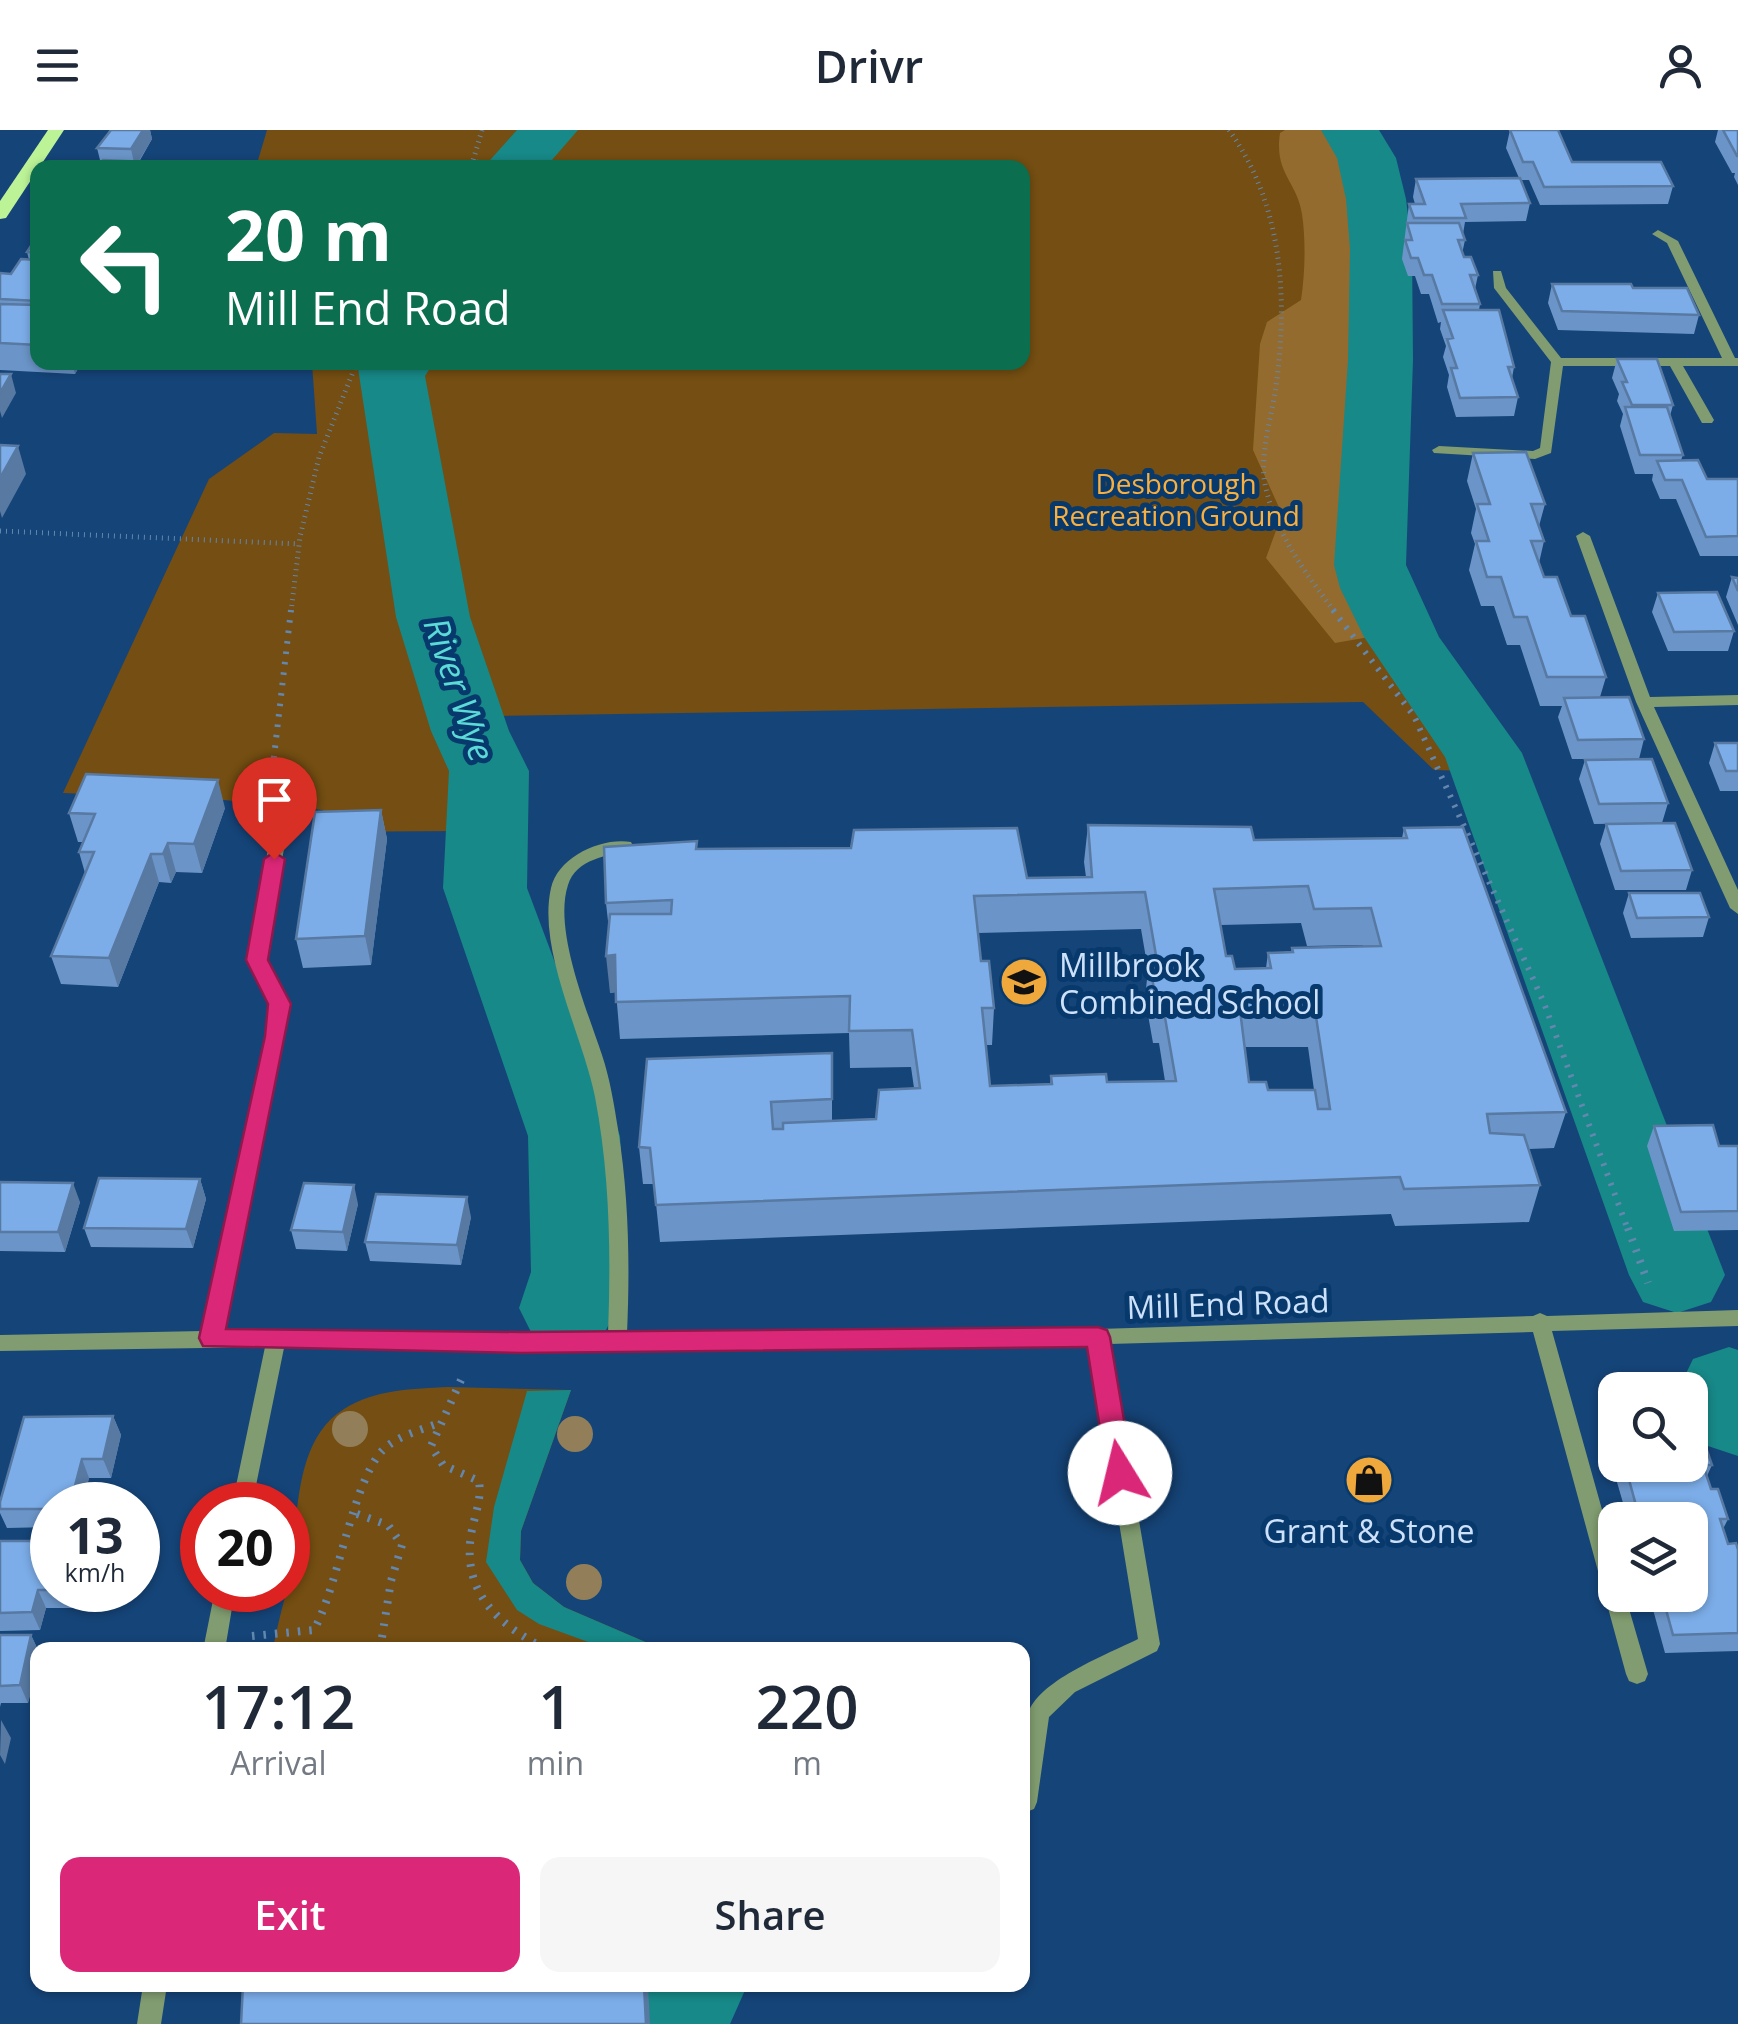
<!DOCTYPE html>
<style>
body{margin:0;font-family:"Open Sans",sans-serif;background:#f6f6f7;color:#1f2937;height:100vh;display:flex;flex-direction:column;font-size:38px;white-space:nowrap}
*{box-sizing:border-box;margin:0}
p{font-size:32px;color:#747a83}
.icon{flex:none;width:55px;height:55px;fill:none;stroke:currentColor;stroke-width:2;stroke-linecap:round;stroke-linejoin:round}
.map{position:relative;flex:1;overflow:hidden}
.panel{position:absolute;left:30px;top:1512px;width:1000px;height:350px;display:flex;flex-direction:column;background:#fff;border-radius:20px;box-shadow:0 2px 8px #0004}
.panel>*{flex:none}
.hud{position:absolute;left:30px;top:30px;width:1000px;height:210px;border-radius:20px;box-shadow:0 2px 8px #0004;background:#0b6e4f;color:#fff;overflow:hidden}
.buttons{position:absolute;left:1598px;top:1242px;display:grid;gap:20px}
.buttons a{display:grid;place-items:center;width:110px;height:110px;border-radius:20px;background:#fff;box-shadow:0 2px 8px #0004;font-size:50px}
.speed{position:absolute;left:30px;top:1352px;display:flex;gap:20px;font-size:50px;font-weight:700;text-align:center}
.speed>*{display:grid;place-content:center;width:130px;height:130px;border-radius:50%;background:#fff;box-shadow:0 2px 8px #0004;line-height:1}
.speed small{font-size:25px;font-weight:400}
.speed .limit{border:15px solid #d22;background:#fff;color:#111}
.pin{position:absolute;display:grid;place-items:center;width:85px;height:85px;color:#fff;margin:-102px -42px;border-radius:50% 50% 50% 0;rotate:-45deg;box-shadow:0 0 10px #0007}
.pin .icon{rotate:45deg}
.me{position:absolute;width:110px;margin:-55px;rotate:351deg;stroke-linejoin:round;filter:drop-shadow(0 0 8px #0008)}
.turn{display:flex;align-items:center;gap:35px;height:210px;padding:0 30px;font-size:45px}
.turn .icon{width:130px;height:130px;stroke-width:2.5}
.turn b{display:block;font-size:70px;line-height:85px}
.eta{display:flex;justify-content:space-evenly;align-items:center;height:170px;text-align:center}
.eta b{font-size:60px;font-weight:600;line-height:70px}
.action{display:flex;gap:20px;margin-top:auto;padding:20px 30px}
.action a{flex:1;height:115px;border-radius:20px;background:#db2777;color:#fff;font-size:40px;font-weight:600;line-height:115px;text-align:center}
.action a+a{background:#f6f6f7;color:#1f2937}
header{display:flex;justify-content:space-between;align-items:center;height:130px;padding:0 30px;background:#fff;font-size:45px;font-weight:600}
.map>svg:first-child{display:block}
.green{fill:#744e12}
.forest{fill:#946b2e}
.water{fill:#178988}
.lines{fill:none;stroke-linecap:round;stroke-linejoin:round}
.river{fill:#178988;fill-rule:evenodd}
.path-far2{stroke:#6387af;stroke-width:5;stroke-dasharray:1 5;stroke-linecap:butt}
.path-far1{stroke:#6387af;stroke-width:6;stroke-dasharray:2.5 8;stroke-linecap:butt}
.path{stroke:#6387af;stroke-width:8;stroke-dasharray:2.5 9;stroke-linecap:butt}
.minor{fill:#819c70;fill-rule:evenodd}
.major{fill:#bcf397;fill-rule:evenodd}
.tree{fill:#927f59}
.wall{fill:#6b95c8;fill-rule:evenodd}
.shaded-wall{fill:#5779a2}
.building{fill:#7cade8;stroke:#5779a2;stroke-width:2.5;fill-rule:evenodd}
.route{fill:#db2777;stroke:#8e194d;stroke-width:2.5}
.labels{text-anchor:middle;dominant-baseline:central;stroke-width:10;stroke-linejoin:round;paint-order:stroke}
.far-park-label{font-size:28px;fill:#f8af3f;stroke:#07396c}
.poi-label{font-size:32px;fill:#cde1fa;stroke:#07396c;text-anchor:start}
.street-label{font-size:32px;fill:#cde1fa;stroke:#07396c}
.water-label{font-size:35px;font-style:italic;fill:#5bdad8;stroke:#07396c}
</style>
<header><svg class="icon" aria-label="menu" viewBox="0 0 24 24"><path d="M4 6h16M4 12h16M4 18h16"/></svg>Drivr<svg class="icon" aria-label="person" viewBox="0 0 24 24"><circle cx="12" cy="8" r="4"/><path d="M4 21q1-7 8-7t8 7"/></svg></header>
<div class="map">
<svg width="1738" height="1894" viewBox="0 0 1738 1894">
<rect width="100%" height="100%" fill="#154478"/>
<path class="green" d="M267 0H1357L1378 59 1389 223 1377 416C1384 502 1450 575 1500 642L1434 640 1363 572 495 586 453 596 458 701 316 702 323 680 224 670 63 663 209 349 274 303 317 304 312 233 1022 232V38L256 37Z
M448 1257 571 1260 521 1401 520 1430 533 1453 564 1477 664 1520H273C276 1499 284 1472 288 1455 300 1400 289 1313 344 1279 375 1259 413 1259 448 1257Z"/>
<path class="forest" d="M1285 0H1342L1374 92 1360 430 1371 465 1375 506 1335 513 1266 428 1282 384 1253 320 1260 214 1267 192 1301 170C1305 144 1306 111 1302 84 1297 51 1274 44 1280 3Z"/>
<path class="water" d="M571 1260 521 1401 520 1430 533 1453 564 1477 664 1520H610L539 1494 517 1480 486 1432 494 1377 527 1261Z"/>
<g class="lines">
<path class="river" d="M517 0H578L545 38H483Z
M1321 0H1379L1396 28 1406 69 1412 119 1413 230 1406 435 1439 507 1522 623 1725 1145 1711 1172 1677 1183 1643 1172 1629 1145 1445 627 1364 507 1340 458 1334 435 1348 230 1350 119 1346 69 1337 28Z
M362 232H434L425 246 470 487 509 601 529 641 527 758 620 1006 627 1142 617 1178 603 1206 568 1217 533 1206 519 1178 531 1142 528 1006 443 758 449 641 431 601 396 487 358 238Z
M1729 1217 1738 1220V1326L1702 1314 1690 1290V1260L1679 1258 1693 1229Z
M624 1855H746V1858L730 1894H640Z"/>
<path class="path-far2" d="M482 0 473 31 501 38
M1229 0C1283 75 1288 168 1276 257 1272 284 1261 320 1264 348 1271 397 1305 443 1335 482
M0 401 299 414
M291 482 300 407 319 327 357 232"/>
<path class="path-far1" d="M1333 480 1414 586 1544 873 1628 1100
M269 670 291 480"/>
<path class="path" d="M1628 1098 1648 1153
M461 1250 431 1316 443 1335 479 1351C482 1371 474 1386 471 1405 462 1464 500 1496 548 1520
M357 1384 388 1395 402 1415 391 1451 380 1520
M252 1506 314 1500C339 1454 353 1350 383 1320 397 1306 421 1300 439 1293"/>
<path class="minor" d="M1658 100 1678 111 1735 228H1738V236H1683L1714 290 1712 293H1702L1670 236H1563L1551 323 1535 329 1434 323 1432 320 1439 316 1533 321 1540 318 1551 232 1494 158 1493 141H1501L1506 158 1561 228H1722L1667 113 1652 104Z
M1583 402 1590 406 1650 567 1738 565V575L1654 577 1738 760V784L1730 778 1636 572 1576 406Z
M280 690 288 695 265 830 289 874 285 906 222 1201 608 1204C611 1125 610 1045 595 967 583 906 537 820 551 758 558 727 601 707 631 712L633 716 631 720C608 725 576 729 568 755 553 800 588 882 602 925 610 949 614 974 618 999 629 1067 630 1136 627 1204L1098 1199 1533 1186 1540 1183 1547 1186 1738 1180V1196L1552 1201 1615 1426V1465H1625L1648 1544 1645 1551 1637 1554 1629 1551 1626 1544 1533 1202 1109 1214 1160 1514 1157 1521 1075 1562 1049 1587 1037 1672 1034 1679 1026 1682 1022 1681C1022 1650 1017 1610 1029 1581 1042 1549 1108 1524 1138 1509L1090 1215 522 1221 284 1218 252 1375H232L265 1217 0 1221V1205L203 1201 267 906 271 874 249 830 272 695Z
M215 1460H235L225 1520H203Z
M143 1855H167L161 1894H137Z"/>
<path class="major" d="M48 0H64L6 88 0 89V71Z"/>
</g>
<g class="tree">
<circle cx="350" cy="1299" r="18"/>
<circle cx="575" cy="1304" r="18"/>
<circle cx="584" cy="1452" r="18"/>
</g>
<path class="wall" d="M143 0H150L152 9 139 32 101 34 97 18Z
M1510 0 1572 32 1673 56 1668 74 1540 75 1529 50H1520L1530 73 1526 91 1465 92 1463 104 1465 110 1462 124 1478 145 1475 159 1480 174 1479 180 1514 237 1512 248 1518 267 1514 286 1456 287 1447 257 1449 245 1443 227 1446 216 1440 199 1441 192 1438 193 1429 164H1421L1415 146H1408L1402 129 1409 74H1415L1413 67 1416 49 1519 48 1506 18Z
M1718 0H1738V55L1734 47 1735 43H1732L1715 12Z
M38 105V232H82L75 244 0 240V143L11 144 29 130 27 122Z
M1552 154 1633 158 1699 185 1694 204 1558 200 1548 173Z
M1617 229 1673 275 1670 286 1683 325 1681 330 1707 349 1738 350V426H1700L1676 369H1660L1652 350 1653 344H1635L1620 296 1623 284 1617 271 1619 264 1612 248Z
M1473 323 1545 374 1539 396 1544 411 1539 433 1544 447 1571 486 1606 547 1600 567 1644 609 1639 629H1572L1558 587 1562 576H1540L1520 515H1507L1494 476H1481L1469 440 1475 414 1471 403 1476 379 1467 351Z
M1732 447 1738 448V495L1726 467Z
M1658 463 1734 501 1728 521H1668L1652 482Z
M1715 613H1738V661H1720L1709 633Z
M1585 630 1668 673 1662 693 1594 694 1579 649Z
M225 678 202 743 176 742 171 753 159 752 118 857 61 854 51 826 85 743 79 722 83 712H78L69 683Z
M381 680 387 709 371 835 303 838 296 809Z
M1606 694 1692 740 1686 760H1615L1600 714Z
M1088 695 1254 710 1402 708 1404 698 1566 982 1554 1018 1529 1019 1540 1055 1529 1092 1395 1096 1391 1084 660 1112 654 1054H643L639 1017 832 923V991L876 989 914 958 911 937 850 938 849 903 620 909 616 862 610 863 609 800 606 773 698 719 1027 748 1086 747 1084 732ZM1301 793 1307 816 1363 815V816L1292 818 1291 822 1268 823 1266 838 1235 839 1226 826 1221 795ZM1141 799 1148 840 1145 868 1153 913H1159L1165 951 1107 952 1051 946 1050 955 990 956 986 915H992L994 878 981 831 978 803ZM1244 917H1308L1314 960H1268L1249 952Z
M1629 763 1709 787 1703 807 1631 808 1623 783Z
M1654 996 1719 1016H1738V1100L1674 1101 1647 1016Z
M200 1049 206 1069 193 1118 91 1117 84 1098Z
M0 1052 80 1072 65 1122 0 1121Z
M358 1074 347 1121 296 1119 291 1100Z
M471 1087 461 1135 370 1131 365 1112Z
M1611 1285 1615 1300V1335H1690L1694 1306 1712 1335 1707 1346 1711 1359 1728 1389 1723 1399 1728 1414 1738 1420V1521L1665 1523 1649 1465H1690V1390H1628L1603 1304Z
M113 1286 121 1305 111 1348H89L82 1375H52V1397L7 1398 0 1383V1372Z
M0 1411 52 1460H82L77 1478H46L40 1500 0 1501Z
M0 1505H31L38 1520V1534L28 1573H1L0 1577Z"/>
<path class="shaded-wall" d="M143 0H150L152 9 135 37 131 19Z
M72 232H82L75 244Z
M11 244 16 263 2 288 0 281V263Z
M18 316 26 344 2 388 0 381V348Z
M218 650 225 678 202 743 194 714Z
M381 680 387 709 371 835 365 806Z
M168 713 176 742 171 753 163 724Z
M151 724 159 752 118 857 109 828Z
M615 825 618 862 610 863 606 826Z
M200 1049 206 1069 193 1118 186 1099Z
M73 1053 80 1072 65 1122 58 1102Z
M354 1055 358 1074 347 1121 343 1102Z
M467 1067 471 1087 461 1135 457 1115Z
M113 1286 121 1305 111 1348 103 1329Z
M82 1329 89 1348 82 1375H70Z
M38 1460 46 1478 40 1500 32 1482Z
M69 1460H82L77 1478Z
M31 1505 38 1520V1534L28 1573 20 1555Z
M1 1590 11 1608 5 1634 0 1625Z
M644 1855H648L650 1894H646Z"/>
<path class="building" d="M111 0H143L131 19 97 18Z
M1510 0H1558L1572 32H1661L1673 56 1544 57 1533 32H1523Z
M1723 0H1738V26H1737Z
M103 30 145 32 142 38H99Z
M1520 48 1530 73 1461 74 1466 88H1414L1409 74H1425L1416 49Z
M1407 93H1459L1465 110H1458L1464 127H1471L1478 145H1470L1480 174H1442L1432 145H1424L1418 128H1411L1405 110H1412Z
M38 105V123L27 122Z
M21 129 38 130V171L0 169V143L11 144Z
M1552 154H1631L1633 158H1687L1699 185 1562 181Z
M0 174 38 175V215L0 213Z
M1443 180H1499L1514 237H1508L1518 267 1460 268 1451 238H1457L1447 209 1453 208Z
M1617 229H1657L1673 275H1632L1622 252H1627Z
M0 244H11L0 263Z
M1625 277H1667L1683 325H1640Z
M0 315 18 316 0 348Z
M1526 322 1545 374H1531L1544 411H1531L1544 447H1557L1571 486H1585L1606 547H1547L1527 487H1514L1501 447H1487L1476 411H1489L1477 374H1490L1473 323Z
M1698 330 1707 349H1738V406L1706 407 1682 350H1665L1657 331Z
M1732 447 1738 448V461Z
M1717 462 1734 501 1674 502 1658 463Z
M1629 567 1644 609 1578 610 1564 568Z
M1715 613H1738V641H1726Z
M1652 629 1668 673 1599 674 1585 630Z
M86 644 218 650 194 714 168 713 163 724H151L109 828 51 826 94 722H79L95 684 69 683Z
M381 680 365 806 296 809 315 682Z
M1675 693 1692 740 1621 741 1606 694Z
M1088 695 1251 697 1254 710 1407 708 1404 698 1463 697 1566 982 1487 984 1490 1003 1524 1005 1540 1055 1404 1059 1400 1047 656 1075 650 1018 639 1017 647 929 832 923V969L771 972 773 999H783V993L876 989 879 960 920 958 912 900 849 901 850 866 616 872 615 825 606 826 610 784H671L672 770 606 773 604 717 697 711 696 719 851 718 854 700 1017 698 1027 748 1092 747ZM1308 756 1314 779 1371 778 1381 816 1292 818 1293 822 1268 823 1271 838 1235 839 1232 826H1226L1214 759ZM1145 762 1157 831H1149L1157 876H1163L1176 951 1107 952 1106 944 1051 946 1052 954 990 956 982 878H994L989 831H981L974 766ZM1240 880H1315L1330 979H1318L1315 960H1268L1266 952H1249Z
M1629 763H1700L1709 787 1637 788Z
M1713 995 1719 1016H1738V1081L1681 1082 1654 996Z
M99 1048 200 1049 186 1099 84 1098Z
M0 1052 73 1053 58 1102H0Z
M304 1053 354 1055 343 1102 291 1100Z
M376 1064 467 1067 457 1115 365 1112Z
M1611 1285H1615V1300Z
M113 1286 103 1329H82L70 1375H52V1379H0V1372L24 1287Z
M1690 1291 1694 1306H1702L1712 1335H1703L1711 1359H1718L1728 1389H1720L1728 1414 1736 1413 1738 1420V1503L1673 1505 1662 1465H1690V1390H1640L1625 1335H1690Z
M0 1411H52V1460H69H38L32 1482 0 1483Z
M0 1505H31L20 1555 0 1556Z
M243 1855H644L646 1894H241Z"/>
<path class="route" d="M274 722 285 729 268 830 291 874 226 1199 522 1202 1098 1197 1107 1200 1110 1207 1133 1343 1130 1351 1120 1354 1111 1351 1107 1343 1087 1217 522 1223 203 1216 199 1208 265 906 268 874 246 830 264 729Z"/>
<defs>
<g id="school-disc" transform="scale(2.5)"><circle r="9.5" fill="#eea83c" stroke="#07396c"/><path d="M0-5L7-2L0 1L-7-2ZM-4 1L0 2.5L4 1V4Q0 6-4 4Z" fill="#111"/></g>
<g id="shop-disc" transform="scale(2.5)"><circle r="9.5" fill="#eea83c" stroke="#07396c"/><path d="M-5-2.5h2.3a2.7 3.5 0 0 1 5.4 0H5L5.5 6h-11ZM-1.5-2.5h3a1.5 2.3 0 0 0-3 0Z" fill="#111"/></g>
</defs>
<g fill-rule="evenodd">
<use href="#school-disc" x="1024" y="852"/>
<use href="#shop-disc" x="1369" y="1350"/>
</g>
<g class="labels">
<g class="far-park-label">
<text x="1176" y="353">Desborough<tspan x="1176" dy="32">Recreation Ground</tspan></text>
</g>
<g class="poi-label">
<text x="1059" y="834">Millbrook<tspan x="1059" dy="37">Combined School</tspan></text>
<text x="1369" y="1400" text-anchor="middle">Grant &amp; Stone</text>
</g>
<g class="street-label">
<text transform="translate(1228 1173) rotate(-2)">Mill End Road</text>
</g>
<g class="water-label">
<text transform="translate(460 559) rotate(71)">River Wye</text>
</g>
</g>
</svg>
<div class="buttons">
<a><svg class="icon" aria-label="search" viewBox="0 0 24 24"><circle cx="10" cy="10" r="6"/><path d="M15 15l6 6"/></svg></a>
<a><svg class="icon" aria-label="layers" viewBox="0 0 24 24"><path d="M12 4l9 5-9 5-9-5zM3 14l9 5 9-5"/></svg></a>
</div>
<div class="speed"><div>13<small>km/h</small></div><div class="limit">20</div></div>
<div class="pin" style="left:274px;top:729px;background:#d93025"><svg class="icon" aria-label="arrive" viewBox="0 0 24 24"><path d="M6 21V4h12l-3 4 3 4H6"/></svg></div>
<svg class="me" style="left:1120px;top:1343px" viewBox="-20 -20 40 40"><circle r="19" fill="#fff"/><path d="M0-13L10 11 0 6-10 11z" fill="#db2777"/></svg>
<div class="hud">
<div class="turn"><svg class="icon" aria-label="left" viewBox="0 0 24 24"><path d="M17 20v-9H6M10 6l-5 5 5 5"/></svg><div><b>20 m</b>Mill End Road</div></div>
</div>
<section class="panel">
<div class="eta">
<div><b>17:12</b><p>Arrival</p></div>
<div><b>1</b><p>min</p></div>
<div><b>220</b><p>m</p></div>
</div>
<div class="action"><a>Exit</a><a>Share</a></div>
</section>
</div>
